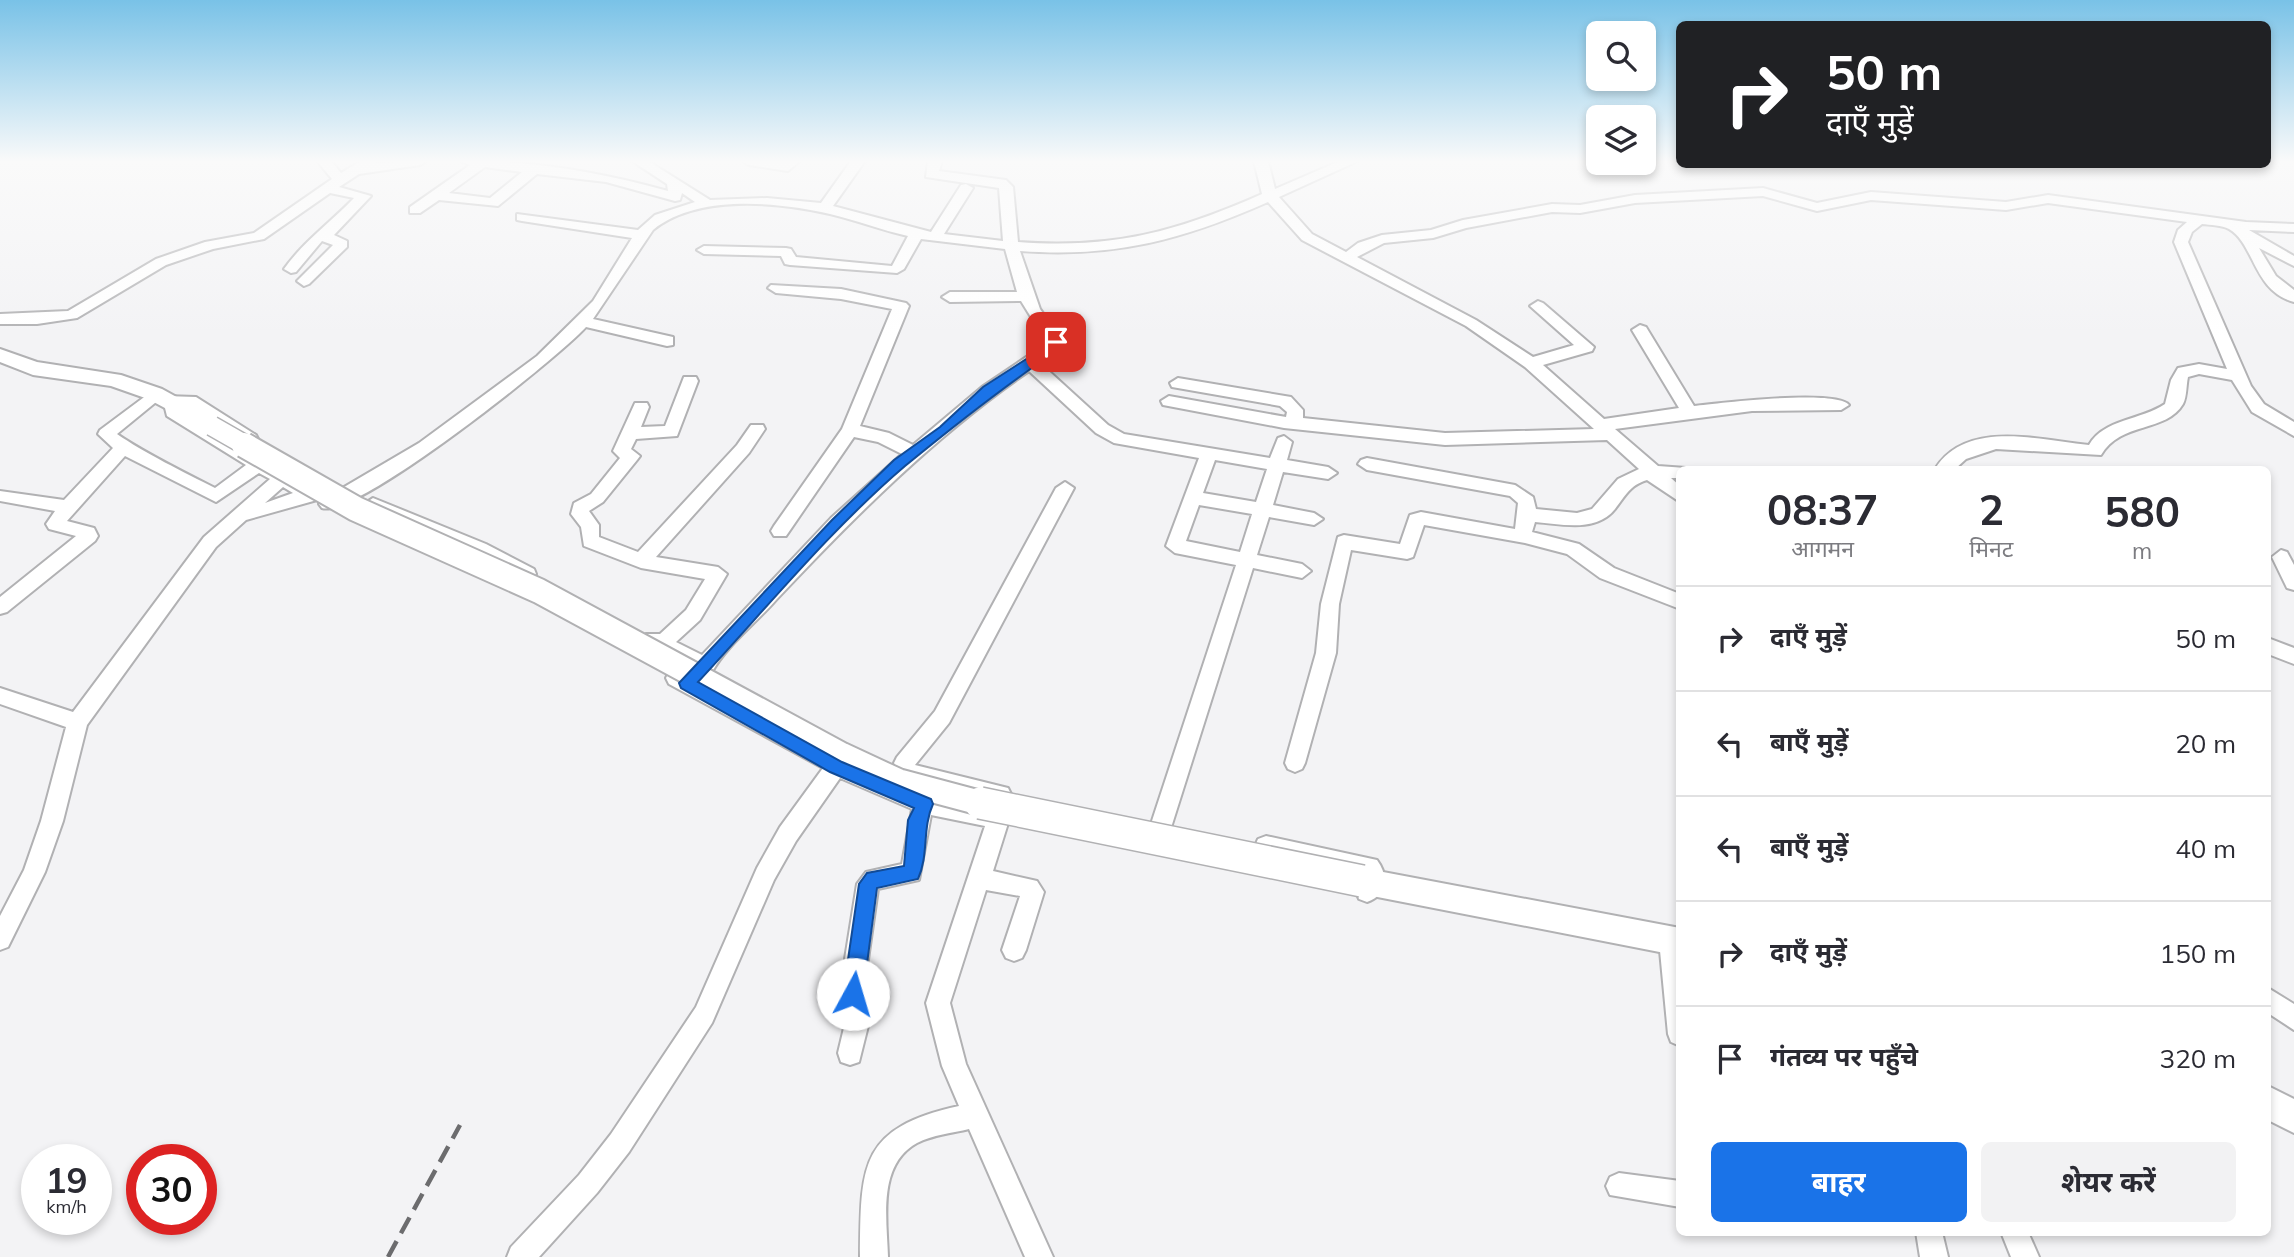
<!DOCTYPE html>
<html lang="hi">
<meta charset="utf-8">
<style>
body{margin:0;font-family:Mulish,"Noto Sans Devanagari",sans-serif;background:#f2f2f3;color:#2b2b33;height:100vh;display:flex;flex-direction:column;font-size:26px;white-space:nowrap}
*{box-sizing:border-box;margin:0}
p{font-size:23px;color:#7c7c81}
.icon{flex:none;width:38px;height:38px;fill:none;stroke:currentColor;stroke-width:2;stroke-linecap:round;stroke-linejoin:round}
.map{position:relative;flex:1;overflow:hidden}
.drawer{position:absolute;left:1676px;top:466px;width:595px;height:770px;display:flex;flex-direction:column;background:#fff;border-radius:10px;box-shadow:0 4px 10px #0003}
.drawer>*{flex:none}
.guide{position:absolute;left:1676px;top:21px;width:595px;height:147px;border-radius:10px;box-shadow:0 4px 10px #0003;background:#202124;color:#fff;overflow:hidden}
.controls{position:absolute;left:1586px;top:21px;display:grid;gap:14px}
.controls a{display:grid;place-items:center;width:70px;height:70px;border-radius:10px;background:#fff;box-shadow:0 4px 10px #0003;font-size:35px}
.speed{position:absolute;left:21px;top:1144px;display:flex;gap:14px;font-size:35px;font-weight:700;text-align:center}
.speed>*{display:grid;place-content:center;width:91px;height:91px;border-radius:50%;background:#fff;box-shadow:0 4px 10px #0003;line-height:1}
.speed small{font-size:18px;font-weight:400}
.speed .limit{border:10px solid #d22;background:#fff;color:#111}
.pin{position:absolute;display:grid;place-items:center;width:60px;height:60px;color:#fff;margin:-30px;border-radius:14px;box-shadow:0 4px 10px #0006}
.me{position:absolute;width:77px;margin:-38px;rotate:6deg;stroke-linejoin:round;filter:drop-shadow(0 0 5px #0008)}
.turn{display:flex;align-items:center;gap:24px;height:147px;padding:0 35px;font-size:32px}
.turn .icon{width:91px;height:91px;stroke-width:2.5}
.turn b{display:block;font-size:49px;line-height:60px}
.eta{display:flex;justify-content:space-evenly;align-items:center;height:119px;text-align:center}
.eta b{font-size:42px;font-weight:700;line-height:49px}
.button{display:flex;gap:14px;margin-top:auto;padding:14px 35px}
.button a{flex:1;height:80px;border-radius:10px;background:#1a73e8;color:#fff;font-size:28px;font-weight:700;line-height:80px;text-align:center}
.button a+a{background:#f2f2f3;color:#2b2b33}
ul{padding:0;list-style:none}
li{display:flex;align-items:center;gap:21px;height:105px;padding:0 35px;border-top:2px solid #e1e1e2}
li div{flex:1}
li b{display:block;font-size:26px}
li em{font-style:normal}
.map>svg:first-child{display:block}
.lines{fill:none;stroke-linecap:round;stroke-linejoin:round}
.minor-casing{stroke:#b1b1b3;stroke-width:4}
.major-casing{stroke:#b1b1b3;stroke-width:4}
.minor{fill:#fff;fill-rule:evenodd}
.major{fill:#fff;fill-rule:evenodd}
.rail{stroke:#6c6c6e;stroke-width:4.5;stroke-dasharray:18 9;stroke-linecap:butt}
.major-bridge-far2-casing{stroke:#b1b1b3;stroke-width:22;stroke-linecap:butt}
.major-bridge-far1-casing{stroke:#b1b1b3;stroke-width:28;stroke-linecap:butt}
.major-bridge-casing{stroke:#b1b1b3;stroke-width:34;stroke-linecap:butt}
.major-bridge-far2{stroke:#fff;stroke-width:19}
.major-bridge-far1{stroke:#fff;stroke-width:24}
.major-bridge{stroke:#fff;stroke-width:31}
.route{fill:#1a73e8;stroke:#114b97;stroke-width:2}
</style>
<div class="map">
<svg width="2294" height="1257" viewBox="0 0 2294 1257">
<rect width="100%" height="100%" fill="#f3f3f5"/>
<g class="lines">
<g class="minor-casing">
<path id="minor" d="M317 161H331L341 173 361 161H377L375 163 427 161 420 165 359 174 339 187 371 196 334 235 347 241V247L309 284 304 286 297 281 333 245 322 241 296 272 291 273 284 269C304 241 330 223 354 198L330 193 264 239 213 249 166 265 77 318 37 324H0V314L68 311 156 259 205 242 254 233 332 179Z
M460 161C530 160 600 172 668 191L667 184 632 161H648L710 200 767 198 821 203 851 161H865L833 206 931 232 961 185 966 184 973 188 944 234 1003 241 999 188 926 177 928 161H942L939 171 1006 180 1013 187 1018 242C1113 249 1176 232 1262 194L1254 161H1268L1275 189 1340 161H1358L1279 197 1312 234 1346 252 1358 243 1382 235 1431 230 1463 220 1552 204 1580 205 1635 195 1763 188 1817 203 1871 192 2006 202 2048 195 2246 222 2294 224V232L2249 230 2294 256V266L2259 248 2276 276 2294 290V302C2253 291 2255 244 2229 229 2222 225 2210 225 2202 224L2192 232 2188 242 2251 386 2264 404 2294 422V436L2252 412 2232 380 2199 374 2188 377C2186 386 2187 396 2183 404 2166 433 2121 421 2101 455L1996 449 1966 459 1955 469H1935C1967 418 2042 441 2089 445 2103 419 2142 420 2165 404L2171 380 2178 368 2199 364 2227 369 2174 242 2178 230 2187 222 2048 203 2006 210 1871 200 1817 211 1763 196 1635 203 1580 213 1552 212 1466 228 1433 238 1384 243 1357 257 1476 320 1533 357 1574 345 1530 306 1538 301 1543 303 1594 347 1592 351 1543 365 1604 419 1679 408 1632 330 1640 325 1646 327 1694 406C1718 403 1837 389 1849 405L1841 410 1752 411 1615 429 1658 466 1686 468 1680 469V478H1671L1680 486V502L1647 480C1630 485 1625 496 1615 509 1596 533 1561 524 1535 522L1532 532 1579 544 1614 568 1680 594V609L1600 578 1567 554 1525 543 1424 525 1413 557 1407 559 1351 550 1339 604 1336 653 1305 763 1302 769 1295 772 1288 769 1285 763 1316 653 1321 604 1338 537 1344 535 1400 544 1410 515 1421 512 1515 529 1518 503 1510 496 1367 470 1358 464 1361 460 1367 458 1515 485 1533 497 1536 509 1577 513 1592 509 1618 479 1639 469 1607 440 1445 445 1284 428 1163 405 1161 401 1169 396 1286 417 1287 412 1280 406 1172 387 1170 383 1178 378 1291 397 1303 410V418L1445 433 1594 429 1525 367 1466 326 1302 240 1268 202C1182 240 1115 258 1020 251L1040 309 1062 340 1061 349 1040 363 1108 425 1124 434 1270 458 1278 438 1284 436 1292 442 1287 460 1328 467 1337 473 1328 479 1283 472 1273 505 1314 513 1323 519 1314 525 1269 517 1257 555 1302 564 1311 571 1302 578 1253 568 1169 834 1161 837 1153 834 1150 827 1236 565 1175 553 1166 546 1199 458 1114 443 1096 433 1029 371C935 436 854 517 776 600 756 623 727 645 712 672L699 681 868 773 925 795 1006 813 1009 820 993 871 1037 881 1044 892 1026 950 1022 958 1014 961 1006 958 1002 950 1020 896 986 890 950 1003 966 1064 1053 1257H1025L969 1129C953 1133 932 1135 917 1143 877 1165 887 1219 888 1257H860C861 1165 859 1128 959 1106L942 1066 926 1003 985 826 931 815 919 880 878 889 864 988 873 1006 859 1062 850 1065 841 1062 838 1053 849 1007 840 990 857 884 866 872 902 864 912 809 840 778 796 841 774 880 712 1023 629 1152 597 1193 539 1257H507L511 1247 579 1175 611 1134 696 1007 757 868 780 827 823 768 669 684 666 678 669 672 676 670 686 674 690 667 646 644 643 639 646 634H660L686 610 705 579 641 568 584 546 581 527 571 514 574 503 591 494 620 458 613 451 635 403H647L649 407 641 427 665 426 684 377H696L698 381 677 436 636 439 631 449 640 456 637 460 603 502 589 511 599 525V537L638 552 737 445 751 425H763L765 429 749 453 656 557 718 567 727 574 700 620 676 642 702 655 831 518 902 454 878 442 854 437 786 536H774L771 531 774 526 842 429 892 309 841 299 776 293 768 288 771 285 841 289 906 303 909 306 860 426 889 433 913 445 982 387 1047 343 1021 301 950 302 942 297 950 292H1017L1005 249 921 239 904 269 897 273 790 265 785 264 781 256 704 254 697 250 704 246 786 248 791 249 796 257 892 266 908 236C881 230 856 220 830 214 778 202 697 194 653 230L593 319 673 337V345L667 346 586 327C557 359 356 519 322 508L319 504 322 500 419 443 537 356 593 301 632 238 522 221 517 220V214L638 230 655 215 695 202 682 193 680 200 675 201 606 182 537 174 498 206 439 200 420 213H410V207L470 165ZM485 167 522 172 490 198 449 193ZM1215 460 1267 469 1256 502 1203 493ZM1199 505 1252 514 1240 552 1186 541Z
M742 161H800L788 171 749 165Z
M155 389 161 390V398L117 434C143 452 185 473 215 488L246 465 167 416 163 400 165 396 196 397 256 435 258 439 256 443H244L186 406H180L181 410 320 496 317 500 246 520 216 547 87 725 63 821 45 872 8 947 0 950V916L24 870 41 821 66 727 0 704V688L73 712 204 537 270 479 259 473 216 502 125 456 67 521 94 528 98 536 95 541 7 612 0 614V597L76 536 49 529 46 524 55 511 0 501V491L64 500 113 448 98 434 100 430ZM283 487 293 493 265 503Z
M1065 482 1074 488 949 723 915 765 1008 788 1011 794 1008 800 1000 803 901 778 894 763 897 757 935 711 1056 488Z
M373 498 486 544 534 569 536 574 534 579H520L474 554 367 508 364 504Z
M2281 550 2287 552 2294 565V590L2287 588 2272 557Z
M2268 638 2294 648V664L2268 654Z
M1266 836 1377 860C1389 876 1387 895 1367 902L1359 899 1356 892 1363 876 1258 853 1255 846 1258 839Z
M1671 929 1680 934V1046L1671 1042 1668 1034 1659 940 1663 932Z
M2268 988 2294 1004V1030L2268 1013Z
M1619 1173 1680 1181V1207L1610 1195 1606 1186 1610 1177Z
M1916 1232H1942L1948 1257H1920Z
M2001 1232H2028L2039 1257H2011Z"/>
</g>
<g class="major-casing">
<path id="major" d="M0 349 37 362 121 375 162 389 220 421 223 426 220 431 212 433 148 399 111 386 33 375 0 362Z
M1362 868 1680 928V956L1362 894 1352 890 1348 881 1352 872Z
M2268 1086 2294 1099V1133L2268 1120Z"/>
</g>
<use href="#minor" class="minor"/>
<use href="#major" class="major"/>
<path class="rail" d="M388 1257 460 1125"/>
<g class="major-bridge-far2-casing">
<path id="major-bridge-far2" d="M212 426 247 446"/>
</g>
<g class="major-bridge-far1-casing">
<path id="major-bridge-far1" d="M244 445 356 509 539 591 842 755 898 781 988 805"/>
</g>
<g class="major-bridge-casing">
<path id="major-bridge" d="M980 803 1362 881"/>
</g>
<use href="#major-bridge-far2" class="major-bridge-far2"/>
<use href="#major-bridge-far1" class="major-bridge-far1"/>
<use href="#major-bridge" class="major-bridge"/>
</g>
<linearGradient id="sky" x2="0" y2="1"><stop stop-color="#79c2e7"/><stop offset="0.48" stop-color="#fafafa"/><stop offset="1" stop-color="#fafafa" stop-opacity="0"/></linearGradient>
<rect width="2294" height="337" fill="url(#sky)"/>
<path class="route" d="M1051 339 1062 342 1058 350C1004 386 955 425 905 466 830 530 765 610 698 682L842 762 931 799 933 804C922 828 929 855 918 879L877 888 863 994 860 1000 853 1003 846 1000 843 994 859 884 867 873 904 866 908 820 914 808 830 772 681 688 679 683 832 520 894 460 940 427 983 387 1048 345Z"/>
</svg>
<div class="controls">
<a><svg class="icon" aria-label="search" viewBox="0 0 24 24"><circle cx="10" cy="10" r="6"/><path d="M15 15l6 6"/></svg></a>
<a><svg class="icon" aria-label="layers" viewBox="0 0 24 24"><path d="M12 4l9 5-9 5-9-5zM3 14l9 5 9-5"/></svg></a>
</div>
<div class="speed"><div>19<small>km/h</small></div><div class="limit">30</div></div>
<div class="pin" style="left:1056px;top:342px;background:#d93025"><svg class="icon" aria-label="arrive" viewBox="0 0 24 24"><path d="M6 21V4h12l-3 4 3 4H6"/></svg></div>
<svg class="me" style="left:853px;top:994px" viewBox="-20 -20 40 40"><circle r="19" fill="#fff"/><path d="M0-13L10 11 0 6-10 11z" fill="#1a73e8"/></svg>
<div class="guide">
<div class="turn"><svg class="icon" aria-label="right" viewBox="0 0 24 24"><path d="M7 20v-9h11M14 6l5 5-5 5"/></svg><div><b>50 m</b>दाएँ मुड़ें</div></div>
</div>
<section class="drawer">
<div class="eta">
<div><b>08:37</b><p>आगमन</p></div>
<div><b>2</b><p>मिनट</p></div>
<div><b>580</b><p>m</p></div>
</div>
<ul>
<li><svg class="icon" aria-label="right" viewBox="0 0 24 24"><path d="M7 20v-9h11M14 6l5 5-5 5"/></svg><div><b>दाएँ मुड़ें</b></div><em>50 m</em></li>
<li><svg class="icon" aria-label="left" viewBox="0 0 24 24"><path d="M17 20v-9H6M10 6l-5 5 5 5"/></svg><div><b>बाएँ मुड़ें</b></div><em>20 m</em></li>
<li><svg class="icon" aria-label="left" viewBox="0 0 24 24"><path d="M17 20v-9H6M10 6l-5 5 5 5"/></svg><div><b>बाएँ मुड़ें</b></div><em>40 m</em></li>
<li><svg class="icon" aria-label="right" viewBox="0 0 24 24"><path d="M7 20v-9h11M14 6l5 5-5 5"/></svg><div><b>दाएँ मुड़ें</b></div><em>150 m</em></li>
<li><svg class="icon" aria-label="arrive" viewBox="0 0 24 24"><path d="M6 21V4h12l-3 4 3 4H6"/></svg><div><b>गंतव्य पर पहुँचे</b></div><em>320 m</em></li>
</ul>
<div class="button"><a>बाहर</a><a>शेयर करें</a></div>
</section>
</div>
